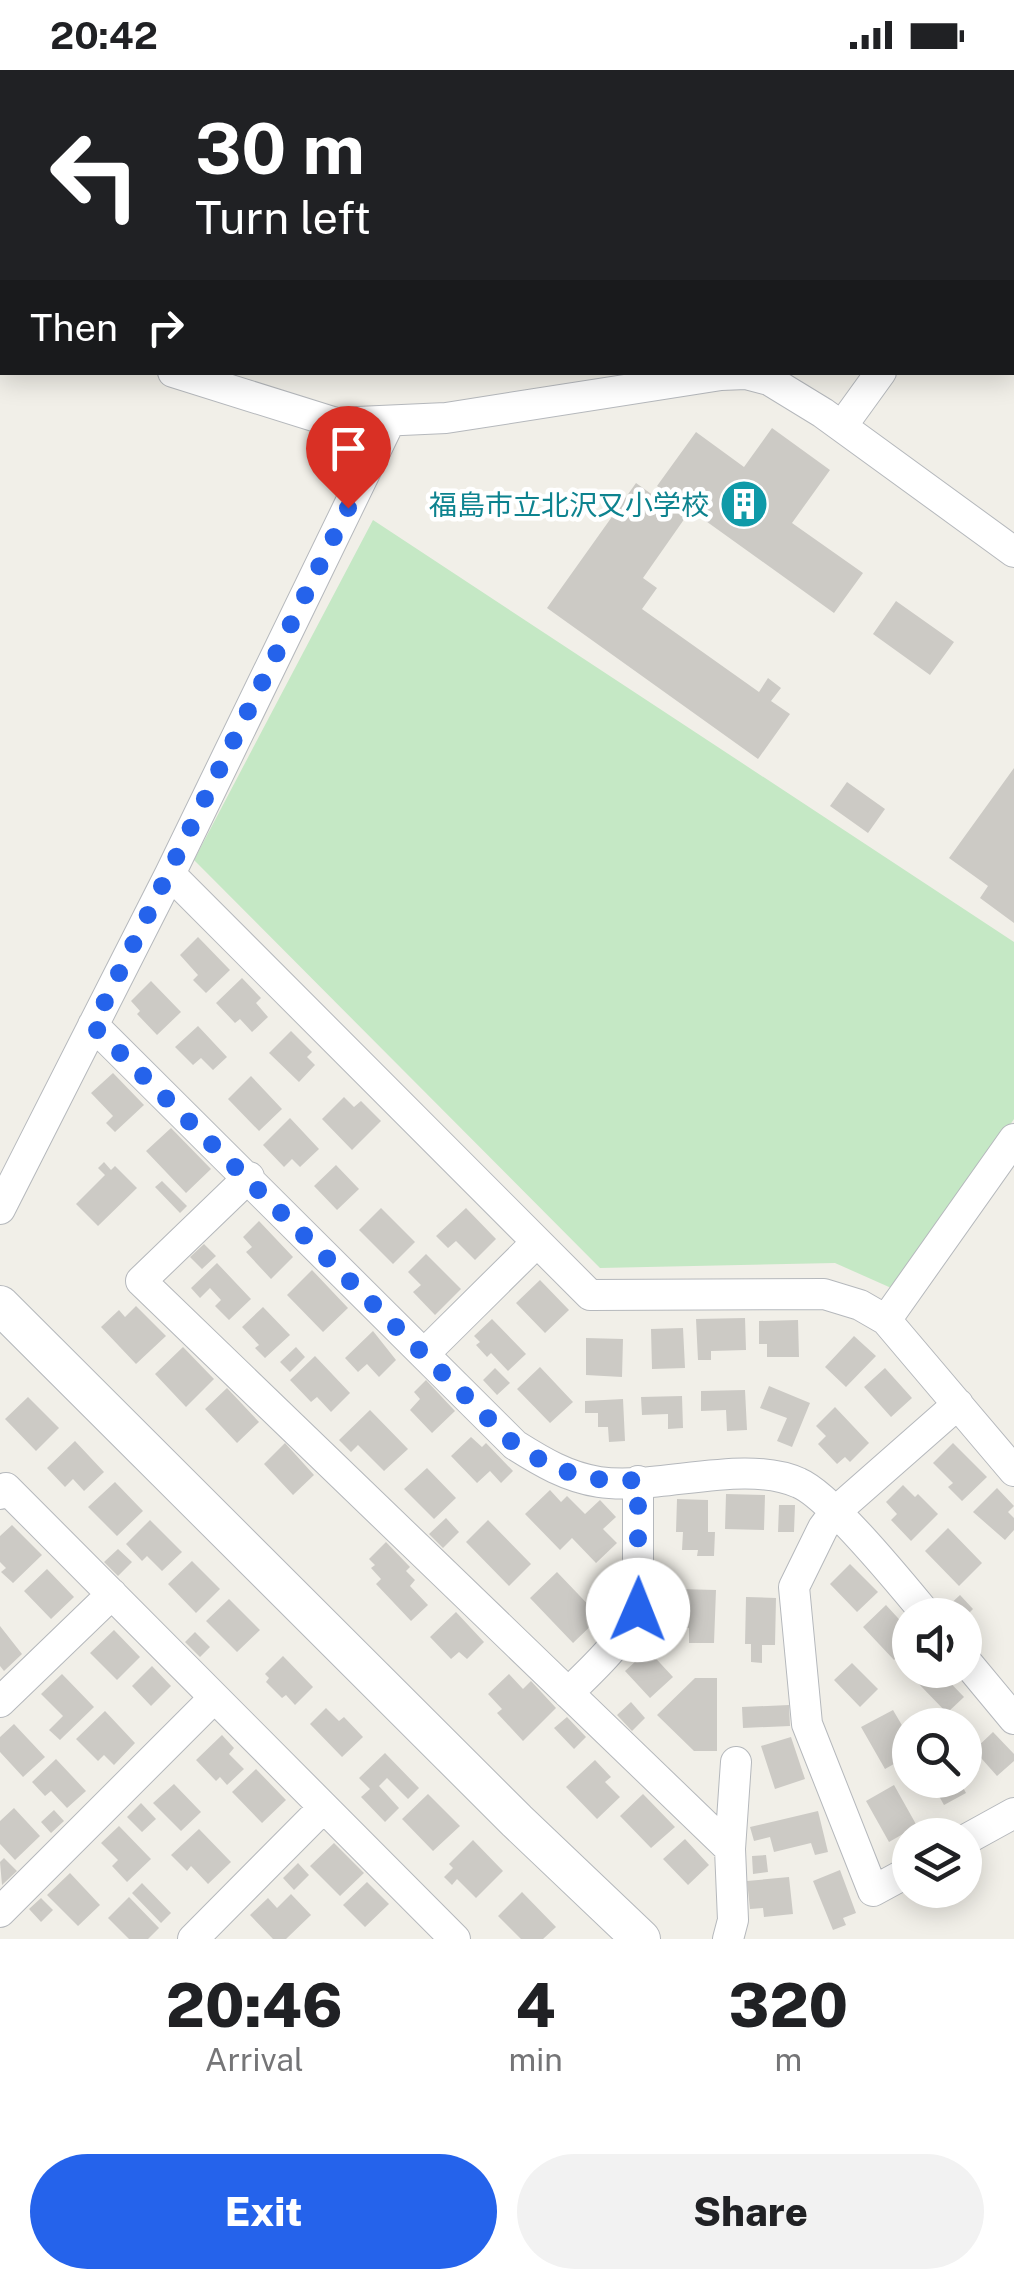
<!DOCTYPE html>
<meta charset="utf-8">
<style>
body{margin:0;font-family:"Public Sans","Noto Sans JP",sans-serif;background:#f2f2f2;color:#202124;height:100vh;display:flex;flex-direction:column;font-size:38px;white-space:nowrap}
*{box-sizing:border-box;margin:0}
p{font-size:32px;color:#757577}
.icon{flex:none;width:55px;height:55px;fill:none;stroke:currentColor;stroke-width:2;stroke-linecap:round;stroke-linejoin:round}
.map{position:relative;height:1869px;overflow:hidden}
.details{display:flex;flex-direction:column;background:#fff;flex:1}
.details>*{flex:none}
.guide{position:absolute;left:0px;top:0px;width:1015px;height:305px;box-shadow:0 5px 25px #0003;background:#202124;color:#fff;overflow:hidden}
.fabs{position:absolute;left:892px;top:1528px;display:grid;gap:20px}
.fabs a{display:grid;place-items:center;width:90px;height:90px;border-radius:50%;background:#fff;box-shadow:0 5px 25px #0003;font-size:50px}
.pin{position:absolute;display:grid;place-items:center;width:85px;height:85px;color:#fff;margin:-102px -42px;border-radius:50% 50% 50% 0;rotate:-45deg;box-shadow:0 0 10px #0007}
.pin .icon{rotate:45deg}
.me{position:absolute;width:110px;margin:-55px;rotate:1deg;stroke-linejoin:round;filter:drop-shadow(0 0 8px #0008)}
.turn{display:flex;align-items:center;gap:35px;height:210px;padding:0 30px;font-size:45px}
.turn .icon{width:130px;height:130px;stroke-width:2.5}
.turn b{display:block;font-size:70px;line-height:85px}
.then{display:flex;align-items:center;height:95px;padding:0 30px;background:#0003;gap:20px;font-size:38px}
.eta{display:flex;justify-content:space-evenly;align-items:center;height:170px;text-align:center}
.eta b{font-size:60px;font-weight:800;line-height:70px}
.cta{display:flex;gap:20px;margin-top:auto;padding:20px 30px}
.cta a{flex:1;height:115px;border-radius:60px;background:#2563eb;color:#fff;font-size:40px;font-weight:800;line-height:115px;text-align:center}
.cta a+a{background:#f2f2f2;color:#202124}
.status{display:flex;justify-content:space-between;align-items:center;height:70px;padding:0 50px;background:#fff;direction:ltr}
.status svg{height:28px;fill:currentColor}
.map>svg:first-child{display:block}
.green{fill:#c5e8c5}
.building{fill:#cccac5}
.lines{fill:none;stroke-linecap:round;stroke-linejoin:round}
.minor-casing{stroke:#b5b8bc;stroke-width:32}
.tertiary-casing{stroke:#b5b8bc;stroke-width:40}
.minor{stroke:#fff;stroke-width:30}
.tertiary{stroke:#fff;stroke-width:38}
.route{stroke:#2563eb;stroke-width:18;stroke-dasharray:0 32.4}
.labels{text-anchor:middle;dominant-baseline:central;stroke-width:9;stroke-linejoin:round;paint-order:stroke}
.culture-label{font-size:28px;fill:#0d838f;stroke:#fff;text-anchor:end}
</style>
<div class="status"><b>20:42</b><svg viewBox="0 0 49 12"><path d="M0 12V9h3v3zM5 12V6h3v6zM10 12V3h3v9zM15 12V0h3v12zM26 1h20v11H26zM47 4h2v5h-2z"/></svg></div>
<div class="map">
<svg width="1014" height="1869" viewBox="0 0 1014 1869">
<rect width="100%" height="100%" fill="#f1efe8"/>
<path class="green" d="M373 450 1014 872V1049L898 1221 835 1193 600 1198 194 790Z"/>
<path class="building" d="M772 358 830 400 792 453 863 503 834 543 657 416 696 362 744 397Z
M636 413 685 448 643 508 657 518 642 539 759 622 768 608 781 618 771 631 790 644 758 689 547 538Z
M896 531 954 572 930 605 873 564Z
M1014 698V853L980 828 988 816 949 788Z
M847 712 885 739 868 763 830 736Z
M198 867 230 900 206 923 193 910 198 905 180 885Z
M242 908 261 928 256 933 268 947 252 962 240 949 235 953 216 933Z
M151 911 181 942 157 965 137 944 140 941 131 931Z
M198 956 227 987 213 1000 201 988 193 995 175 977Z
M291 961 312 982 307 987 315 995 299 1012 269 983Z
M113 1003 144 1035 115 1062 106 1053 113 1046 91 1023Z
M251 1006 282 1039 259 1061 228 1029Z
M344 1027 354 1037 361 1031 381 1051 352 1080 322 1049Z
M290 1048 319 1079 300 1097 292 1089 284 1097 263 1075Z
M171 1058 211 1099 186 1123 146 1081Z
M104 1092 111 1100 115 1096 137 1118 98 1156 76 1134 105 1105 98 1098Z
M336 1095 359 1119 337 1140 314 1116Z
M162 1111 187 1136 180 1143 155 1117Z
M381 1138 415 1172 393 1194 359 1160Z
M466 1138 496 1169 475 1190 456 1171 448 1178 436 1166Z
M259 1151 293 1187 271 1209 246 1182 252 1177 243 1167Z
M204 1174 216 1186 202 1199 190 1187Z
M426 1184 461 1219 435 1245 413 1222 421 1215 408 1202Z
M217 1193 251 1229 229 1250 215 1236 221 1230 210 1218 200 1228 191 1218Z
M312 1200 348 1238 323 1262 287 1225Z
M540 1210 569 1240 545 1263 516 1233Z
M136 1236 166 1266 136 1294 101 1257 119 1240 125 1247Z
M263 1237 290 1265 265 1288 255 1278 259 1275 242 1257Z
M745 1248 746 1280 711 1281V1290H698L696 1249Z
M492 1249 526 1284 508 1301 491 1283 487 1287 476 1275 480 1272 474 1266Z
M798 1250 799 1287H767V1274H759V1251Z
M683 1258 685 1298 652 1299 651 1259Z
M373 1261 396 1290 379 1307 367 1294 358 1302 345 1288Z
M854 1266 876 1286 846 1317 825 1297Z
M586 1268 623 1269 622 1307 586 1305Z
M183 1277 214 1309 186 1337 155 1304Z
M296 1277 305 1287 290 1302 280 1292Z
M315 1286 350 1323 331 1342 317 1327 311 1332 290 1310Z
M540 1297 573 1332 550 1353 517 1319Z
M495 1298 510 1313 497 1325 483 1310Z
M885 1298 912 1328 891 1347 864 1317Z
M426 1310 455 1341 432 1363 410 1340 420 1329 414 1322Z
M769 1316 810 1333 792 1377 777 1371 787 1348 760 1338Z
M227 1318 259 1352 237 1373 205 1339Z
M745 1320 747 1360 727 1361 726 1340 701 1341V1321Z
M682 1326 683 1358 668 1359V1344L642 1345 641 1327Z
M28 1327 59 1358 36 1381 5 1349Z
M623 1329 625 1371 609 1372 608 1357H598V1343H585V1331Z
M835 1337 869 1373 850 1392 845 1387 837 1394 818 1374 826 1366 816 1356Z
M370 1340 408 1379 384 1401 358 1375 351 1382 339 1370Z
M471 1367 482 1377 486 1373 513 1401 501 1413 490 1401 477 1413 451 1386Z
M75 1371 104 1402 84 1421 73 1409 65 1417 47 1398Z
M285 1373 314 1405 293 1425 264 1394Z
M953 1373 987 1407 962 1431 948 1417 953 1413 933 1393Z
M427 1398 456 1428 434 1449 404 1419Z
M115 1412 143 1441 117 1466 88 1437Z
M903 1415 915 1427 918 1424 938 1444 911 1471 891 1450 897 1444 886 1432Z
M997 1418 1014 1436 1008 1442 1014 1448V1460L1005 1470 973 1442Z
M550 1420 561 1432 567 1426 585 1444 600 1430 616 1447 603 1459 617 1473 596 1493 572 1468 560 1480 525 1444Z
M726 1424 765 1425 764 1460 725 1459Z
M677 1429 708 1430V1462H715L714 1486H697L698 1480H682L683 1462H676Z
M779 1435H795L794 1462H778Z
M446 1448 459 1462 443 1478 429 1464Z
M150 1450 182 1482 162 1501 147 1486 142 1491 126 1474Z
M488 1450 531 1494 509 1516 466 1472Z
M12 1455 42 1485 13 1513 1 1502 6 1498 0 1492V1466Z
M948 1458 982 1493 959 1516 925 1481Z
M386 1472 410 1497 406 1501 415 1510 410 1516 428 1535 411 1551 376 1514 381 1509 371 1498 375 1495 369 1489Z
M118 1479 132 1492 118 1506 104 1492Z
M192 1491 220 1519 196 1543 168 1514Z
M850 1494 878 1522 857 1542 830 1514Z
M47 1499 74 1527 51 1549 24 1521Z
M557 1502 600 1547 573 1573 530 1528Z
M603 1509 616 1522 601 1536 588 1523Z
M679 1519 716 1520 714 1573H689V1558L678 1557Z
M960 1525 973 1539 967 1545H953L946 1538Z
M746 1527 776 1528 775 1575H762V1593L751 1592V1574H745Z
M229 1529 260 1560 237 1582 206 1551Z
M886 1535 908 1559 904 1563 910 1570V1574L894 1590 863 1557Z
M456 1542 484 1572 467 1589 459 1582 451 1589 430 1567Z
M0 1556 22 1584 4 1601 0 1596Z
M114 1560 140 1587 117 1610 90 1583Z
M195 1562 210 1577 200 1587 185 1572Z
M648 1580 673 1607 650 1628 625 1601Z
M283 1586 313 1617 295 1635 286 1625 282 1628 266 1612 269 1608 265 1604Z
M852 1593 878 1619 860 1637 834 1610Z
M152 1596 171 1616 151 1636 132 1616Z
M928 1600H938L964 1627 947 1643 916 1611Z
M62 1604 94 1637 60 1670 49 1660 63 1646 41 1624Z
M509 1604 523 1619 531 1611 556 1638 523 1671 497 1643 502 1639 488 1624Z
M695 1608H717V1681H694L657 1645Z
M631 1632 645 1648 632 1661 617 1645Z
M789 1635 790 1656 743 1658 742 1637Z
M326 1638 339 1651 344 1647 363 1667 342 1687 310 1654Z
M893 1640 910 1669V1685L885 1699 861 1657Z
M105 1641 135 1673 114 1695 104 1685 98 1691 76 1669Z
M567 1647 586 1667 574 1679 554 1658Z
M14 1654 45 1687 23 1707 0 1682V1667Z
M993 1662 1014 1684V1691L997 1706 974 1680Z
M222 1665 234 1678 229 1684 244 1699 227 1715 220 1707 216 1711 196 1690Z
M791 1667 805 1709 775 1719 761 1676Z
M385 1683 419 1718 408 1729 387 1708 379 1716 399 1738 385 1752 361 1727 370 1719 359 1708Z
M56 1689 86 1721 67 1738 51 1721 45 1726 32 1712Z
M595 1690 611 1707 605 1712 620 1727 597 1749 566 1717Z
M256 1699 286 1730 262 1753 232 1722Z
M930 1710H959L966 1723 944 1735Z
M174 1714 201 1742 181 1761 153 1733Z
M894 1715 917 1756 889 1772 866 1731Z
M428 1724 460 1756 433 1781 402 1749Z
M643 1724 675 1757 651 1778 620 1746Z
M141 1733 156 1749 142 1762 127 1747Z
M14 1738 40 1766 15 1790 0 1774V1751Z
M54 1740 64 1751 51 1763 41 1752Z
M818 1741 828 1782 815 1785 811 1773 774 1782 770 1767 754 1771 750 1757Z
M119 1756 151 1789 127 1812 112 1796 118 1790 101 1773Z
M199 1759 231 1792 208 1814 191 1796 187 1801 171 1785Z
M685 1769 709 1795 688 1815 663 1789Z
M473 1770 503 1801 476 1828 457 1809 452 1815 444 1807 453 1798 449 1794Z
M334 1773 364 1803 340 1826 310 1796Z
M766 1785 768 1802 753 1804 752 1786Z
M4 1788 17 1801 2 1815 0 1792Z
M298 1793 309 1805 294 1820 283 1808Z
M840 1800 856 1843 843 1848 846 1855 833 1860 813 1811Z
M70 1803 100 1835 78 1856 47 1825Z
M789 1807 793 1844 764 1847 763 1838 750 1839 747 1811Z
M367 1812 389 1834 365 1857 343 1835Z
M142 1813 171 1843 161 1853 132 1823Z
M522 1822 556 1857 543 1869H521L498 1846Z
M291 1824 311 1845 286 1869H273L250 1845 268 1828 277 1838Z
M129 1827 159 1858 148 1869H129L108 1848Z
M41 1828 53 1840 41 1852 29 1839Z"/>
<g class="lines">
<g class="minor-casing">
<path id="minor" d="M892 0 893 2
M0 276H2
M173 302 336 353 446 348 721 305 746 304 769 310 823 343 1014 482
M842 356 881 302
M170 804 590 1225 824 1224 860 1235 886 1250 1014 1401
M93 955 515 1375C542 1392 567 1407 599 1412 657 1421 744 1388 799 1413 830 1426 902 1515 927 1545
M249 1107 141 1211 730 1779
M0 1139 170 804 390 351
M886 1250 1014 1069
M424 1284 537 1172
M0 1424 6 1418 455 1869
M965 1590 1014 1649
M568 1623C594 1598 621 1573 638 1540V1411
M0 1632 112 1524
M965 1770 1014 1743
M910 1801 873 1821 807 1654 794 1517 823 1458 834 1443 958 1334
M0 1842 214 1628
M193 1869 323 1738
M728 1869 733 1850 730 1779 736 1692"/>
</g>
<g class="tertiary-casing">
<path id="tertiary" d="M0 1235 517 1751 641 1869"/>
</g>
<use href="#minor" class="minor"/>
<use href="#tertiary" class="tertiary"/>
</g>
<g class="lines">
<path class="route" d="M348 438 93 956 515 1375C559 1402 586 1413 638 1410V1540"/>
</g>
<defs>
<g id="building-disc" transform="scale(2.5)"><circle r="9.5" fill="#0f9aa8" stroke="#fff"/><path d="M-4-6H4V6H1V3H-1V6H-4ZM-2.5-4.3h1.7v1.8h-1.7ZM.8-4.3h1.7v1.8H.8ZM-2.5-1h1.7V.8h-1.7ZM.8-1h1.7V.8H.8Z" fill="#fff"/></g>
</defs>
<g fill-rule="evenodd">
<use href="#building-disc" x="744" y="434"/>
</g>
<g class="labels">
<g class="culture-label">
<text x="709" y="434">福島市立北沢又小学校</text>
</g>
</g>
</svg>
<div class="fabs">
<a><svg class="icon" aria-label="sound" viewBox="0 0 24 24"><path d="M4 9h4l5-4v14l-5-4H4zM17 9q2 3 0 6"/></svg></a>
<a><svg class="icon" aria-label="search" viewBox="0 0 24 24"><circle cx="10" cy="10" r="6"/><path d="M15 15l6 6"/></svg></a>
<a><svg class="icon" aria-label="layers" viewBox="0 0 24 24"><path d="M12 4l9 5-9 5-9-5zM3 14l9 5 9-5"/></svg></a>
</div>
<div class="pin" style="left:348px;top:438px;background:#d93025"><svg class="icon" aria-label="arrive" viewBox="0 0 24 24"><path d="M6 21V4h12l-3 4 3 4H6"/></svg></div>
<svg class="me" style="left:638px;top:1540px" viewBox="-20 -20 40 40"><circle r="19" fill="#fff"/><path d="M0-13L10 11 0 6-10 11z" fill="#2563eb"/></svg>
<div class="guide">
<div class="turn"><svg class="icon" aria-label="left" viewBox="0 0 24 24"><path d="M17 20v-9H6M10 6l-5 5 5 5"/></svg><div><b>30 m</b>Turn left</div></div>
<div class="then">Then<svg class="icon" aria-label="right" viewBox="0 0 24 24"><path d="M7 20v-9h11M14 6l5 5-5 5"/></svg></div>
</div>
</div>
<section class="details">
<div class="eta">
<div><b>20:46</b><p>Arrival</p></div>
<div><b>4</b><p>min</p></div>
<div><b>320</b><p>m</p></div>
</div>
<div class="cta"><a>Exit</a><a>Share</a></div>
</section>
